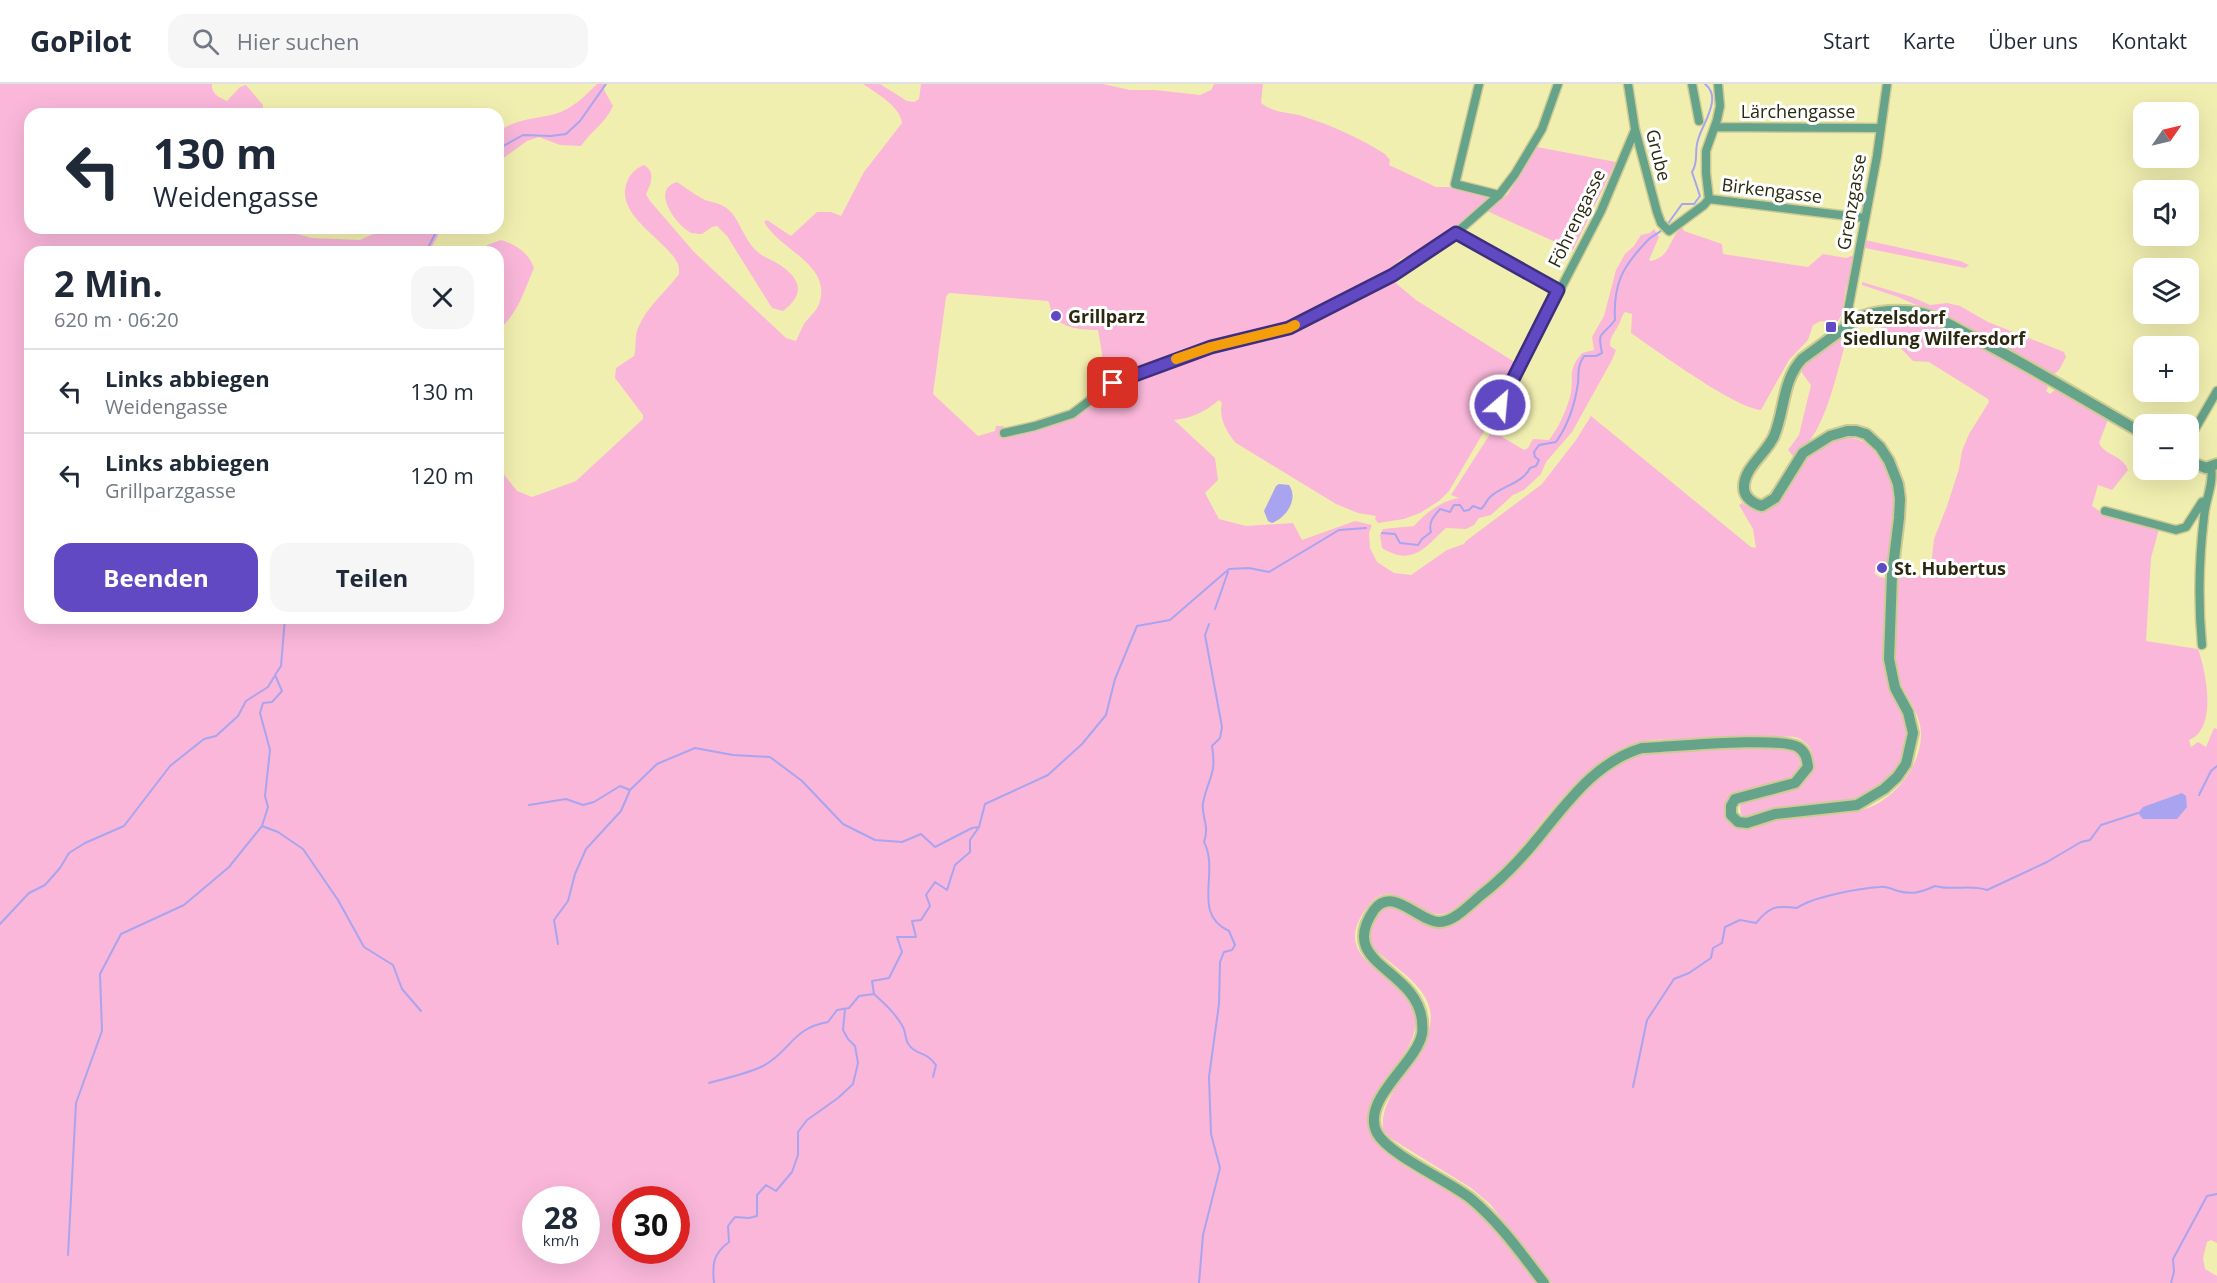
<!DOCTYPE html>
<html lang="de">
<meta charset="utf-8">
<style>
body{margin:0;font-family:"Open Sans",sans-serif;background:#f6f6f7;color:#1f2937;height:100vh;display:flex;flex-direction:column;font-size:22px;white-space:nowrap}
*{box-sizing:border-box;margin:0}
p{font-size:20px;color:#747a83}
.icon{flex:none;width:33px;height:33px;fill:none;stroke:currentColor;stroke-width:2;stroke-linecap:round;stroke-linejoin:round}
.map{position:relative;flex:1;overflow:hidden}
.details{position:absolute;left:24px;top:162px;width:480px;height:378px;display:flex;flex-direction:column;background:#fff;border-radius:18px;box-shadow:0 6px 24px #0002}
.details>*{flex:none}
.guide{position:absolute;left:24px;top:24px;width:480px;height:126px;border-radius:18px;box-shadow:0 6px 24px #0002;background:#fff;color:#1f2937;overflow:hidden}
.needle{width:39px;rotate:56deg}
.controls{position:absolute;left:2133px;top:18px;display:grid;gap:12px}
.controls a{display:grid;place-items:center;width:66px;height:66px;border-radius:12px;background:#fff;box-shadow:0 6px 24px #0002;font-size:30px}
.speed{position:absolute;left:522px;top:1102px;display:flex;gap:12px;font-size:30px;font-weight:700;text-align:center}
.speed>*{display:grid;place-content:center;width:78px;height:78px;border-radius:50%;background:#fff;box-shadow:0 6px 24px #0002;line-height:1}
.speed small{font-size:15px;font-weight:400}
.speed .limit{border:9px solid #d22;background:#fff;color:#111}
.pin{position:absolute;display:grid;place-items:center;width:51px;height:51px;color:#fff;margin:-26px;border-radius:12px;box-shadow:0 3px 9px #0006}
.me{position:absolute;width:66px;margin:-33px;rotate:27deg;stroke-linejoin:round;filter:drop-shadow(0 0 4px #0008)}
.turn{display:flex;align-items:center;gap:21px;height:126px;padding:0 30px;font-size:27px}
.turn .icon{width:78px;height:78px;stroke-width:2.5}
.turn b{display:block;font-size:42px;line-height:51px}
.round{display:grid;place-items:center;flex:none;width:63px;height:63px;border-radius:18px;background:#f6f6f7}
.head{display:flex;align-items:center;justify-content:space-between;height:102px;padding:0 30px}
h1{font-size:36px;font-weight:700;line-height:45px}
.cta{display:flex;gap:12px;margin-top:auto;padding:12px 30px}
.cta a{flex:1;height:69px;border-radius:18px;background:#6049c2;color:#fff;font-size:24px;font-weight:700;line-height:69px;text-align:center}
.cta a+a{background:#f6f6f7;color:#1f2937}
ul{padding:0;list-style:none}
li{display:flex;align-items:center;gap:18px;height:84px;padding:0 30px;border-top:2px solid #e0e1e3}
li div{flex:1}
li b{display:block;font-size:22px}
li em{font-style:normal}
header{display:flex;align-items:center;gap:36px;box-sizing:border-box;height:84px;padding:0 30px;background:#fff;border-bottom:2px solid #e0e1e3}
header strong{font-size:28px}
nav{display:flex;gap:33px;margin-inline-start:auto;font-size:21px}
.search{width:420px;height:54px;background:#f6f6f7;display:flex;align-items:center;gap:15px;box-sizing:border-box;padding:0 21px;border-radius:18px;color:#747a83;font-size:22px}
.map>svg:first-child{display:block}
.green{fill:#fab7da;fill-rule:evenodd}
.water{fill:#a9a4ef}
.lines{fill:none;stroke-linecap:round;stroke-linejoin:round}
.stream{stroke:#a9a4ef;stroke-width:2}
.minor-casing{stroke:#cdcb93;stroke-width:11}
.tertiary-casing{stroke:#cdcb93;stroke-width:14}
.minor{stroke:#65a38a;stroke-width:8}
.tertiary{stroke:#65a38a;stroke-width:10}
.route-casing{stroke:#3e2f7e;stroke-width:15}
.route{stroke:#6049c2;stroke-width:10}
.slow{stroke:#f59e0b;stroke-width:10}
.poi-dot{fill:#6049c2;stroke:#fff;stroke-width:2}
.labels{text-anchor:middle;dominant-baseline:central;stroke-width:6;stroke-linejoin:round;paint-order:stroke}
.street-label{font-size:18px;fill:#2a2910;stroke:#fff}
.poi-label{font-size:18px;font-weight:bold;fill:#2a2910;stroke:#fff;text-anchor:start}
</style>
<header>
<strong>GoPilot</strong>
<div class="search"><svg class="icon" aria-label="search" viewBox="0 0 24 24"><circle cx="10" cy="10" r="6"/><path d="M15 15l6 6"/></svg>Hier suchen</div>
<nav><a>Start</a><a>Karte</a><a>Über uns</a><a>Kontakt</a></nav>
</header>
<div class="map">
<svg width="2217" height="1199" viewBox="0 0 2217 1199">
<rect width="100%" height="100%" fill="#f1efb0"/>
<path class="green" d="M0 0H212C211 10 219 13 227 17L240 3 246 1 263 21V30H30V144H294L297 150 312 154 360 156 386 144H442L429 168H30V534H498V383L517 407 532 413 576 397 643 335V331L615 294 616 284 634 272C637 263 634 253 638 244 647 222 666 208 679 190 679 187 679 183 678 180 667 156 617 133 626 101 629 90 635 85 644 81 656 88 651 100 646 110L650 117 694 168 786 254 796 257C799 251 801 245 804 240 809 233 818 226 820 217 830 180 780 166 764 138L767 136 791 152 817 128H831L841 132 864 88 902 39C900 22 876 9 863 0H880L907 17 914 18 919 15 921 0H1103L1130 6H1155L1200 11 1211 6 1214 0H1263L1261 19C1278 31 1286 27 1305 33 1333 42 1360 54 1385 70L1390 76 1389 81 1436 103H1454L1487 112V115L1455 143 1441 150 1440 153 1420 168 1401 175 1378 195H1391L1416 216 1516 279V284L1486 344 1449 407 1439 417 1420 429 1404 435 1378 439 1375 435 1376 432 1358 429 1336 420 1236 359C1227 349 1218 333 1222 319L1219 316C1205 328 1192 334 1174 336L1215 374 1218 396 1205 409 1219 435 1246 442 1293 439 1302 456 1355 437 1372 441 1369 449 1370 464 1377 478 1394 489 1411 491 1447 466 1464 460 1466 457 1542 400 1576 356 1591 332 1751 463 1756 464 1753 445 1739 421 1742 419 1752 426 1766 427C1786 415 1789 392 1804 376 1827 349 1865 343 1883 378 1897 403 1894 417 1892 445 1892 449 1893 454 1893 458 1893 464 1890 471 1889 476L1878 483 1874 489 1880 493 1886 494 1887 575 1909 644 1900 684 1873 710 1849 719 1803 720 1746 734 1741 730 1740 723 1742 717C1756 713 1772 710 1785 704 1797 699 1817 679 1811 666 1808 660 1801 654 1794 653 1783 651 1771 655 1761 655 1738 656 1716 654 1694 655 1675 655 1651 654 1633 660 1576 682 1544 741 1504 782 1492 795 1460 827 1443 830 1418 834 1392 790 1368 822 1326 877 1398 886 1413 925 1426 962 1382 988 1372 1019 1354 1073 1440 1096 1472 1122 1497 1143 1516 1173 1536 1199H0ZM949 209 1048 217C1051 221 1050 226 1052 230 1061 245 1084 246 1098 246L1107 298 1099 297 1097 304 1099 305 1068 328 1005 345 1003 342H996L995 347 978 352 933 310 946 213ZM536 1116H586V1167H536ZM626 1116H676V1167H626Z
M597 0H605L603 4 613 22C605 40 592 46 581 62L560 61 539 53 527 57 498 78V48C515 35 535 35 555 30 572 25 585 12 597 0Z
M1537 63 1616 78 1573 166 1487 127 1508 110Z
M677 98C685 103 692 109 701 114 711 119 721 118 730 127 740 137 745 158 759 169 763 173 770 175 775 178 799 192 808 208 783 227L772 224 727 152 717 142 712 143 702 150C698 150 691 150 688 147 674 138 651 105 677 98Z
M1682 143 1684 147 1722 160 1723 170 1808 183 1823 170 1846 174 1854 171 1852 191 1846 204 1842 230 1838 237 1833 240 1821 237 1813 241 1808 256 1789 276 1761 326C1735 324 1657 267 1631 249L1632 230 1625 228C1621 233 1621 237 1618 242 1614 250 1610 252 1610 262L1616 266 1612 276 1572 348 1546 378 1541 390 1524 406 1513 411 1491 431 1479 434 1474 441 1466 445 1446 444C1425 463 1413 483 1382 464L1380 451 1383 445 1414 442C1425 429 1443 416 1459 414L1451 411 1492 347 1524 366 1528 364 1533 355 1549 356C1559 343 1565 329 1570 313 1575 292 1566 288 1582 269L1594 266 1592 253 1604 232 1616 186 1625 170 1634 162 1641 151 1650 149 1654 145 1659 153 1649 176 1651 177C1672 172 1668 155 1682 143Z
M501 156C517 161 528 168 534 184 524 207 518 230 498 246V168H482L487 161Z
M1865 156 1960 177 1969 181 1965 184 1865 164Z
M1862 198 1912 213 1930 221 1947 219 1960 222 1988 238 2064 268 2066 273 2059 286 2053 291 2041 286 1953 237 1898 213 1862 201Z
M1901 230 1921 233 1935 239 1938 243 1963 252 2046 300 2048 304 2046 307 2050 310 2056 305 2109 333 2099 359C2105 372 2123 371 2128 386L2112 406 2098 401 2092 422 2104 430 2159 445 2151 474 2146 557 2198 565C2207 590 2217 646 2189 656L2191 663 2198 658 2206 663 2214 644 2217 645V1159L2211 1156 2207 1158 2203 1174 2205 1185 2217 1192V1199H1552L1490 1120 1471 1104 1390 1054 1383 1046C1377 997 1458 956 1421 907 1407 888 1385 877 1369 860 1369 848 1373 838 1379 827L1393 821C1419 833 1432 852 1461 837L1531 771 1558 736 1587 705 1624 676 1643 667 1718 663H1789L1799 669 1801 683C1786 705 1753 698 1733 711L1735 742C1750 752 1762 739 1777 735 1789 732 1802 732 1814 731 1832 730 1850 731 1868 724 1899 713 1929 671 1919 637 1914 617 1899 607 1896 583 1892 552 1896 518 1898 487L1903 484 1906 488 1904 493H1917L1931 483 1934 455 1947 422 1959 385 1962 367 1969 350 1989 318 1988 315 1929 278 1913 277 1874 236 1875 233Z
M1846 248 1848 251C1837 284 1826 355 1793 372L1788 366 1799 351 1811 301 1802 289V283Z"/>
<path class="water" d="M1279 400 1289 401C1299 415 1286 434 1272 439L1268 437 1264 427 1276 402Z
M2182 709 2186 712 2187 723 2177 735H2143L2138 729 2143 723Z"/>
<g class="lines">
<path class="stream" d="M498 65 523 51 551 52 566 50 580 37 606 0
M1667 141 1682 120H1694L1700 112 1692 88C1699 78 1694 67 1698 56 1702 40 1723 14 1705 0
M426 168 438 144
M1382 449 1395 450 1400 459 1418 461 1422 455 1431 448C1428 438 1434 432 1440 425L1450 428 1454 421H1460L1464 427 1469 426 1473 422 1481 425C1486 421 1486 417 1490 413 1502 402 1523 399 1530 384L1536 382 1539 376 1535 373 1534 368 1539 361 1556 358C1568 341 1575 320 1578 299 1579 288 1577 283 1584 272H1596L1602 269C1597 245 1602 254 1615 236 1613 199 1623 182 1648 156 1652 152 1658 150 1663 145
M1215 525 1228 488
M2199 711 2211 687 2217 682
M529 721 566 715 583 721 594 718 620 702 630 706
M262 742 278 748 303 765 338 816 364 863 393 881 402 905 421 927
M0 840 29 809 45 801 60 784 69 769 85 759 124 742 170 682 204 655 216 652 238 632 246 617 268 603 274 593
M558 860 554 836 568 817 575 790 586 765 621 727 630 706 657 680 695 664 733 671 770 673 802 697 843 740 875 756 902 758 921 750 935 763 972 744 979 743
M874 910C885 920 896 930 903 943 906 949 905 956 909 961 917 972 925 966 936 981L933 993
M709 999C726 994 747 990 763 982 791 967 792 944 828 938L837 926 849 924 859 912 874 910 872 897 889 894 902 868 897 853H916L912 837 921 836 930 822 926 811 935 798 947 806 955 781 970 768V756L979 743 985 720 1048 691 1082 660 1106 631 1115 595 1137 542 1170 536 1229 485 1249 484 1269 488 1339 446 1366 444
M1633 1003 1647 936 1674 895 1689 889 1711 874 1713 864 1722 859 1725 843 1740 836 1756 839C1769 823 1776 821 1797 824 1812 813 1860 804 1880 803 1886 802 1892 805 1898 807 1912 811 1922 808 1935 802 1952 807 1970 800 1987 806L2047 778 2081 758 2090 756 2101 741 2138 729
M68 1171 76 1019 102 947 100 890 121 850 184 821 229 783 262 742 268 723 265 712 270 666 260 629 263 619 272 618 282 607 275 591 281 582 285 534
M714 1199C712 1180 713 1170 729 1158L728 1142 735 1133 749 1134 757 1132V1111L766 1101 776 1107 792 1088 798 1071V1048L807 1036 838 1014 853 1000 858 979 855 962 848 955 843 946 845 925
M1199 1199 1203 1151 1220 1084 1211 1050 1209 993 1219 920 1220 878 1224 868 1232 866 1235 861 1229 847C1191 830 1220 788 1204 758 1210 740 1201 733 1203 719 1208 694 1217 691 1212 662L1220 654 1222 643 1205 551 1209 540
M2171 1199 2174 1188 2173 1175 2207 1112 2217 1110"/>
<g class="minor-casing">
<path id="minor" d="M1479 0 1455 100 1499 111
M1628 0 1635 45 1657 128 1661 139 1669 147 1704 121 1709 115 1706 89V67L1717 36 1720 22 1718 0
M1692 0 1699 37
M1716 43 1880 44
M1709 115 1865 134
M1456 149 1558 206
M1845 242 1877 72 1887 0
M1494 333 1601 127 1635 46
M1004 349 1035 342 1072 330 1113 299 1160 280 1211 263 1289 244 1393 191 1456 149 1499 111 1515 90 1542 45 1558 0
M2188 357 2217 307
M2105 427 2176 446 2186 443 2202 418 2205 417
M2202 561C2198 519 2199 475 2204 433 2205 416 2214 401 2211 383"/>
</g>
<g class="tertiary-casing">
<path id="tertiary" d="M2188 377 2206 384 2217 380
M1544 1199C1521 1169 1499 1138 1470 1114 1449 1097 1389 1071 1377 1049 1360 1016 1416 980 1422 950 1423 946 1422 941 1422 937 1417 884 1336 881 1374 826 1392 801 1418 837 1439 838 1454 838 1469 821 1480 812 1501 796 1521 775 1538 754 1567 719 1595 678 1642 664 1670 663 1779 652 1798 663 1806 668 1807 675 1808 683L1795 699 1735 715 1731 722V731L1738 738 1747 739 1775 730 1857 721 1884 705 1897 693 1906 680 1913 649 1908 628 1895 604 1889 575 1892 491 1899 434 1900 415 1898 400 1889 377 1880 363 1866 350 1856 347H1847L1830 352 1803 369 1775 414 1762 422C1753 420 1744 413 1744 404 1743 384 1767 369 1774 352 1785 326 1782 297 1802 275L1858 234C1876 226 1901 225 1921 229 1940 233 1958 246 1975 254 2033 284 2088 318 2144 350"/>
</g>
<use href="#minor" class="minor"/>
<use href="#tertiary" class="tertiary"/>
</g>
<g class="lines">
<g class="route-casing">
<path id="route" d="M1113 299 1211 263 1289 244 1393 191 1456 149 1558 206 1500 321"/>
</g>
<use href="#route" class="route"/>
<path class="slow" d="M1176 275 1211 263 1289 244 1295 241"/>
</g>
<g class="poi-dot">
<circle cx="1056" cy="232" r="6"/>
<rect x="1825" y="237" width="12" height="12" rx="3"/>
<circle cx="1882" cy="484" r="6"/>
</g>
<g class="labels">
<g class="street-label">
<text x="1798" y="27">Lärchengasse</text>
<text transform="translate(1659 71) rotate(76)">Grube</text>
<text transform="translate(1772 106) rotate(7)">Birkengasse</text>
<text transform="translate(1851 118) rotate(-80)">Grenzgasse</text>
<text transform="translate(1576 134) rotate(-64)">Föhrengasse</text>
</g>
<g class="poi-label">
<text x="1068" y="232">Grillparz</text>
<text x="1843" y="233">Katzelsdorf<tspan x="1843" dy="21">Siedlung Wilfersdorf</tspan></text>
<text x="1894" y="484">St. Hubertus</text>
</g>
</g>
</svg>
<div class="controls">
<a><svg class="needle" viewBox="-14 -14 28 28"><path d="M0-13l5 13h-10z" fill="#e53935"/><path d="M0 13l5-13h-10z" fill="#747a83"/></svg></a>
<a><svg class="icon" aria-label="sound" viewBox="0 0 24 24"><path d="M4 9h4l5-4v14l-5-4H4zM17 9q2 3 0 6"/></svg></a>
<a><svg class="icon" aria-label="layers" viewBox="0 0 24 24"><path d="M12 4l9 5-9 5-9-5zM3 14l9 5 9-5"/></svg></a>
<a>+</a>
<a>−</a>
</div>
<div class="speed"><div>28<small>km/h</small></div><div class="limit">30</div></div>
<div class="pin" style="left:1113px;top:299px;background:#d93025"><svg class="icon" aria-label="arrive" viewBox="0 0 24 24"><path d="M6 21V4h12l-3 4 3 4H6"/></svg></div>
<svg class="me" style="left:1500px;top:321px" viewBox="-20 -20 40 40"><circle r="17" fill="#6049c2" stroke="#fff" stroke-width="3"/><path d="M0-11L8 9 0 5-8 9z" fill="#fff"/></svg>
<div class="guide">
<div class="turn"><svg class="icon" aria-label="left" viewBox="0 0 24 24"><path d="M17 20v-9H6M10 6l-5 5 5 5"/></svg><div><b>130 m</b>Weidengasse</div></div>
</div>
<section class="details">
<div class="head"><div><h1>2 Min.</h1><p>620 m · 06:20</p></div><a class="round"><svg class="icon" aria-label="close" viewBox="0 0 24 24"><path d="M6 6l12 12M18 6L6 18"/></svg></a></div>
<ul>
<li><svg class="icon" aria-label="left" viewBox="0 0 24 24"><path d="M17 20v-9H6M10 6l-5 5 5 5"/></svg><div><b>Links abbiegen</b><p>Weidengasse</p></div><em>130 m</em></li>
<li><svg class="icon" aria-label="left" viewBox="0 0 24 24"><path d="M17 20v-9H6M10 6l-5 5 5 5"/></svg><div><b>Links abbiegen</b><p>Grillparzgasse</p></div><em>120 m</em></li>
</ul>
<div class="cta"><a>Beenden</a><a>Teilen</a></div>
</section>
</div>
